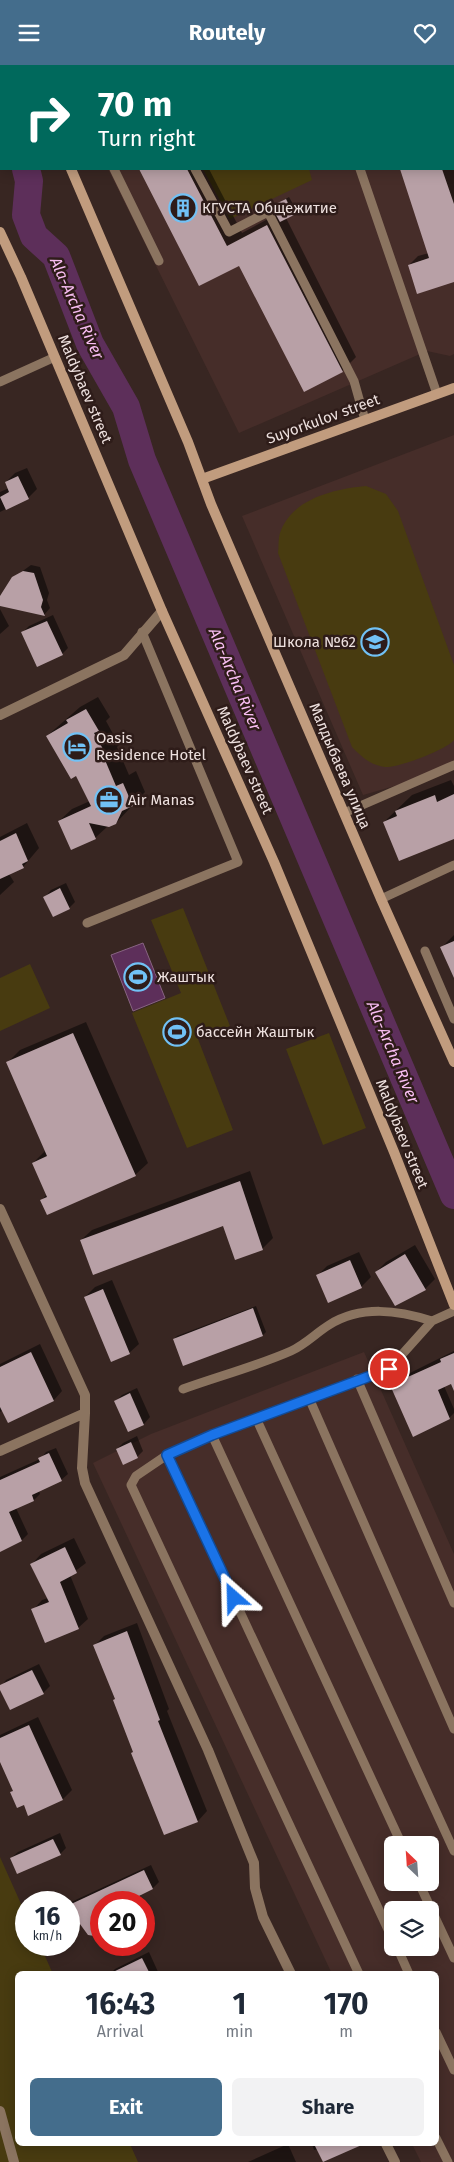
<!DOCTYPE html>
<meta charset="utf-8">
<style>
body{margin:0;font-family:"Fira Sans",sans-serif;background:#f2f2f3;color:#1f2937;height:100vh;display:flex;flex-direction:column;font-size:19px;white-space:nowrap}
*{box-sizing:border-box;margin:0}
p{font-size:16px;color:#747a83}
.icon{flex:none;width:28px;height:28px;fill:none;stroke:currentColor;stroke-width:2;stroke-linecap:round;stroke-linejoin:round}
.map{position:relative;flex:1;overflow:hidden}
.sheet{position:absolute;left:15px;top:1906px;width:424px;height:175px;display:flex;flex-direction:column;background:#fff;border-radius:8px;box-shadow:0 2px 12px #0003}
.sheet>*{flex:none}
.guide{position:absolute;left:0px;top:0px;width:455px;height:105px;box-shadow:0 2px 12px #0003;background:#00695c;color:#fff;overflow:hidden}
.needle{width:32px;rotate:335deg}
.fabs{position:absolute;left:384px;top:1771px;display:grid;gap:10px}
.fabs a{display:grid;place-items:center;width:55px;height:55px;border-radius:8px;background:#fff;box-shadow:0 2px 12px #0003;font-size:25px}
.speed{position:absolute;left:15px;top:1826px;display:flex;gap:10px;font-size:25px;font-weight:700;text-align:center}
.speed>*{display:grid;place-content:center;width:65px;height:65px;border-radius:50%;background:#fff;box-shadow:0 2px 12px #0003;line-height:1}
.speed small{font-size:12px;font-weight:400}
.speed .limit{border:8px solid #d22;background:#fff;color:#111}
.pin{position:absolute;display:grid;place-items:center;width:42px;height:42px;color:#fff;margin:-21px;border:2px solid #fff;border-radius:50%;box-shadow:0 1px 5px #0007}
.me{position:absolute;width:55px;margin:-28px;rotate:335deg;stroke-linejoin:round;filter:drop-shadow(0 0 4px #0008)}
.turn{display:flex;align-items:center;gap:18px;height:105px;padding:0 15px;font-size:22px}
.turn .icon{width:65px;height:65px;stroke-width:2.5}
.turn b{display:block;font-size:35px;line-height:42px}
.eta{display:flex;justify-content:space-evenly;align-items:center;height:85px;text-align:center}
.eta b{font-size:30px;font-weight:700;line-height:35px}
.action{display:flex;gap:10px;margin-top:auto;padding:10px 15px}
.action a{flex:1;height:58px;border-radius:8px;background:#446d8c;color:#fff;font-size:20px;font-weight:700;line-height:58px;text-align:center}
.action a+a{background:#f2f2f3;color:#1f2937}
header{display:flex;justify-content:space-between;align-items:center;height:65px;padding:0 15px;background:#446d8c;color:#fff;font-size:22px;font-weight:700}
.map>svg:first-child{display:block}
.built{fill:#462d29;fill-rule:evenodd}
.green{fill:#483b10}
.water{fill:#5d2f5a;stroke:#886482}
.shadow{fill:#0007}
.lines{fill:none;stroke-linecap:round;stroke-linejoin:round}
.river{stroke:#5d2f5a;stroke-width:28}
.building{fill:#b8a0a6}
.lane{stroke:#8b7460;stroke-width:9}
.street{stroke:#8b7460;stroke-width:10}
.secondary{stroke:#c19c7e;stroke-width:10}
.route-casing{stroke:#114b97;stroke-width:12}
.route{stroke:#1a73e8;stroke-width:9}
.labels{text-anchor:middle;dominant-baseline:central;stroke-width:5;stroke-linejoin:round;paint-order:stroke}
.poi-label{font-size:15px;fill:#ede0de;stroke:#2e1c19;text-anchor:start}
.street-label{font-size:15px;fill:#ede0de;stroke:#2e1c19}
.water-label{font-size:16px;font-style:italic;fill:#f8bdf2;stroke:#2e1c19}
</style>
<header><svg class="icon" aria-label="menu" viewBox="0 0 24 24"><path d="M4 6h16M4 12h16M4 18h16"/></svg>Routely<svg class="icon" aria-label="heart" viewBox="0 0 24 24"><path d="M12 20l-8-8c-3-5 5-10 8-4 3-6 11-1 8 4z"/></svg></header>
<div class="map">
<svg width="454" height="2097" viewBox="0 0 454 2097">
<rect width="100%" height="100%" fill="#382622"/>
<path class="built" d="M56 0H454V289L450 291 427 286 239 368 108 104H454V1Z
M454 370V704L363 730 242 451Z
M364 1287 454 1489V2097H421L412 2079H436V1909H332L93 1398 151 1369ZM392 1780H430V1818H392ZM392 1845H430V1882H392Z"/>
<path class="green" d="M203 104H309L312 115 230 154Z
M366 421 386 429 398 446 454 600V675C446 685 398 703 385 702 370 700 362 692 352 682L278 488C279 482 278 474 280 468 292 433 335 424 366 421Z
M183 843 230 961 198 974 233 1065 187 1083 132 948 181 928 151 855Z
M30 899 50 943 0 966V913Z
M329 968 366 1063 323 1080 286 984Z
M0 1792 26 1850V1880H40L53 1909H18V2079H130L138 2097H0Z"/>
<path class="water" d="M143 878 165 933 133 946 111 890Z"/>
<path class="shadow" d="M95 0H154L95 1Z
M349 0H443L444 1H349Z
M454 103V216L409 200 418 191 429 188 401 104Z
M140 104H209L242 168 277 149 273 141 289 132 297 146 286 153 356 292 342 306 239 199 200 219Z
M27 403 37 424 28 433 0 447V427L9 423 6 417 15 408Z
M31 500 40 502 49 528 47 535 50 543 44 550 0 540V536L13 513Z
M0 544 9 561 0 569Z
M53 550 68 583 62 589 23 567 29 561Z
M98 632 110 652 106 656 119 680 117 682 129 710 136 706 145 727 116 758 108 761 95 773 59 756 72 744 90 736 77 709 47 671 80 642Z
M451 715 454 721V771L384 757 412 730Z
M27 758 39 783 23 802 9 809 14 817 0 830V772Z
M66 818 75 837 69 843 45 832 51 825Z
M454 870V910L442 882Z
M86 957 148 1098 135 1110 42 1135 47 1129 33 1098 45 1086 8 997 20 985Z
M250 1106 273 1173 262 1184 224 1160 81 1175 92 1165Z
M415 1180 435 1214 425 1224 395 1239 376 1207 386 1197Z
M359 1187 371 1212 361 1222 318 1210 327 1201Z
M112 1215 139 1279 129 1288 85 1232 95 1222Z
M256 1241 266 1267 263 1270 184 1300 174 1274 177 1271Z
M40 1279 62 1326 54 1335 8 1356 3 1345 0 1347V1299Z
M454 1286V1317L444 1321 454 1344V1348L449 1353 392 1320 398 1314Z
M137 1323 150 1352 144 1359 129 1365 116 1336 122 1330Z
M137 1371 143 1386 137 1392 117 1384 123 1378Z
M56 1383 68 1409 61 1415 39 1425 40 1429 34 1435 16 1443 28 1469 22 1475 0 1485V1412L40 1394 46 1387Z
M74 1473 86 1498 70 1510 88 1554 78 1563 33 1545 42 1535 48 1533 32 1499 41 1489Z
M137 1558 169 1644 167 1646 207 1746 198 1756 165 1769 95 1580 104 1571Z
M39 1599 50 1621 43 1628 0 1623 6 1615Z
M38 1652 72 1725 63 1734 29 1749 24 1738 14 1725 0 1694V1670Z
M60 1768 66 1783 60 1789 11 1793 18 1787Z
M151 1800 159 1817 153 1823 141 1829 140 1838H101V1870L89 1869 77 1853 69 1857V1838Z
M149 1887 159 1909H110L115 1904Z
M288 2079 296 2097H248Z
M312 2079H349L350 2080 314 2085Z"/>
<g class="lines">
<path class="river" d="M0 46 1 48
M26 104 29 116 26 150 34 171 56 191 90 279 126 342 142 395 454 1130"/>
</g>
<path class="building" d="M139 104H187L227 181 267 160 343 307 304 327 239 201 199 221Z
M400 104H442L454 139V217L417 229 408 200 429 193Z
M286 134 294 150 280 157 271 141Z
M18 411 29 434 6 445 0 432 9 427 5 417Z
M23 506 34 508 43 535 41 542 45 551 0 541V531L12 512Z
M47 556 63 590 37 602 21 567Z
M86 644 99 666 94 668 108 693 105 695 116 721 123 718 133 741 122 746 116 759 109 762 89 758 96 774 71 785 58 756 91 741 76 711 71 714 46 671 68 658 66 655Z
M454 729V774L399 796 383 757 397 751 395 746 435 730 437 737Z
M16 768 28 796 22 799 24 803 0 814V776Z
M60 823 70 844 53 852 43 832Z
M454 876V913L440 882Z
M73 968 136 1111 47 1150 40 1135 47 1132 32 1098 47 1091 6 997Z
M240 1116 263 1185 235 1195 223 1161 93 1210 80 1175Z
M405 1189 426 1225 395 1241 375 1207Z
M350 1195 362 1223 328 1238 316 1210Z
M103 1224 130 1289 111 1297 84 1232Z
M253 1243 263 1271 183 1301 173 1274Z
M31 1287 54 1336 8 1358 0 1342V1302Z
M454 1288V1326L451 1319 438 1325 450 1354 413 1372 390 1320 441 1297 440 1294Z
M130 1328 144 1360 128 1367 114 1336Z
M131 1377 138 1393 123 1400 116 1384Z
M49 1388 62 1416 32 1430 34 1436 9 1447 22 1476 0 1487V1415L40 1397 38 1393Z
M65 1482 77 1508 60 1517 79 1564 45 1578 31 1544 49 1537 30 1499Z
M127 1566 160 1655 158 1656 198 1757 164 1770 131 1688 133 1687 113 1635 115 1634 93 1580Z
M32 1605 44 1629 10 1645 0 1625V1620Z
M29 1660 63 1735 28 1751 24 1740 17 1743 10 1727 13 1726 0 1697V1673Z
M53 1774 61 1790 17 1809 10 1793Z
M144 1805 153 1824 135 1833V1838H101V1872L88 1870 77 1855 69 1859V1840Z
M142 1893 150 1909H109Z
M314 2079H364L323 2097Z"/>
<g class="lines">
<path class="lane" d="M330 0V1
M114 104 159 196
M195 104 229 167 268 147 354 316 365 355
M360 104 437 329
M0 317 55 292
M344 748 454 700
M381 834 454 800
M87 858 238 797 142 567
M425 886 454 954
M357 1314 454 1538
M183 1324C219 1311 257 1301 291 1286 306 1279 316 1268 329 1260 361 1240 398 1245 432 1256
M309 1333 454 1664
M256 1353 454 1786
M212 1370 402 1780
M167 1390 392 1873
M419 1818 454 1893
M397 1882 409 1909
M359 1909 131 1420 136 1411 167 1390 212 1370 389 1304 432 1256 454 1246
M436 1967 454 2005
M436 2073 448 2097"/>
<path class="street" d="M0 650 124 590 162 546
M0 1144 85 1330V1348
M0 1386 85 1348 82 1403 85 1418 208 1685 254 1798 255 1823 263 1852 291 1909
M0 2046 14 2097
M386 2079 395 2097"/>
<path class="secondary" d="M20 0 21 1
M71 104 188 377 211 439 381 834 454 997
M0 167 21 212 162 546 274 797 394 1087 454 1240
M202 414 454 323"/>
</g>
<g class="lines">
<g class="route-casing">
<path id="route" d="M234 1533 167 1390 212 1370 389 1304"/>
</g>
<use href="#route" class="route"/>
</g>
<defs>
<g id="building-ring" transform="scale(1.4375)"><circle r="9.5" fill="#2e1c19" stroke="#71c1f5" stroke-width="1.5"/><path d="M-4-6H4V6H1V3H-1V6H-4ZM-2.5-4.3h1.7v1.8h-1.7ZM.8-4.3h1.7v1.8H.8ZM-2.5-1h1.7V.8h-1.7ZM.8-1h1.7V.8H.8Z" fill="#71c1f5"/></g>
<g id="school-ring" transform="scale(1.4375)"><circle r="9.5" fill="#2e1c19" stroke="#71c1f5" stroke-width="1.5"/><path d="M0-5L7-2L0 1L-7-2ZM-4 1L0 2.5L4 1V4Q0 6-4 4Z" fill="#71c1f5"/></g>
<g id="hotel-ring" transform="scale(1.4375)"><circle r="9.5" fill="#2e1c19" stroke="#71c1f5" stroke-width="1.5"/><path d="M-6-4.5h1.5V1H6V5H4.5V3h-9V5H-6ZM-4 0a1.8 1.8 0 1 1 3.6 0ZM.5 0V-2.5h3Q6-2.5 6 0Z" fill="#71c1f5"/></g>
<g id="office-ring" transform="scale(1.4375)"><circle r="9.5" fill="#2e1c19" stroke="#71c1f5" stroke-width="1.5"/><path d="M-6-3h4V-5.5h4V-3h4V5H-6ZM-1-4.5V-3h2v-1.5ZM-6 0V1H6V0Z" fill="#71c1f5"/></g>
<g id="stadium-ring" transform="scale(1.4375)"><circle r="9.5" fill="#2e1c19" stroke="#71c1f5" stroke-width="1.5"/><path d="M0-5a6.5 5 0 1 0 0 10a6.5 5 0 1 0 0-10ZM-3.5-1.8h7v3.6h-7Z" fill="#71c1f5"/></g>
</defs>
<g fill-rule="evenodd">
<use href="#building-ring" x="183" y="143"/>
<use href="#school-ring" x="375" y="577"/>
<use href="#hotel-ring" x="77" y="682"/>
<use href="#office-ring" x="109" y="735"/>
<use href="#stadium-ring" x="138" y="912"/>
<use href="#stadium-ring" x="177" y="967"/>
</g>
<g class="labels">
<g class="poi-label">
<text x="202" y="143">КГУСТА Общежитие</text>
<text x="356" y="577" text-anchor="end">Школа №62</text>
<text x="96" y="673">Oasis<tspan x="96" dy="17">Residence Hotel</tspan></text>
<text x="128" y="735">Air Manas</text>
<text x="157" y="912">Жаштык</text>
<text x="196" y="967">бассейн Жаштык</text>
</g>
<g class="street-label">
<text transform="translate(85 324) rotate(67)">Maldybaev street</text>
<text transform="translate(323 354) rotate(-20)">Suyorkulov street</text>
<text transform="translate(245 695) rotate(66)">Maldybaev street</text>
<text transform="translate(340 701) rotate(67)">Малдыбаева улица</text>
<text transform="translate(402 1069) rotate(68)">Maldybaev street</text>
</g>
<g class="water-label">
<text transform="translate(77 243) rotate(66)">Ala-Archa River</text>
<text transform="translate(235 614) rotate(67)">Ala-Archa River</text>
<text transform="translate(393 987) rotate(67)">Ala-Archa River</text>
</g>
</g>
</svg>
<div class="fabs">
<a><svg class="needle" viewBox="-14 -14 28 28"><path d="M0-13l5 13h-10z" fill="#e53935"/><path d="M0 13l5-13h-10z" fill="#747a83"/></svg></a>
<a><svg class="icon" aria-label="layers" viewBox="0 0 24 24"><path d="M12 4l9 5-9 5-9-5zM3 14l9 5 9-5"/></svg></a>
</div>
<div class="speed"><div>16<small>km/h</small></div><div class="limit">20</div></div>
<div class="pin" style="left:389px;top:1304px;background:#d93025"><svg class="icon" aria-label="arrive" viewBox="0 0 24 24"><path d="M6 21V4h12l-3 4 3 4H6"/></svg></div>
<svg class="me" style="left:234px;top:1533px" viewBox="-20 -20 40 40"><path d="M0-17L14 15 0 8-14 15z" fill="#1a73e8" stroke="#fff" stroke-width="4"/></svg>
<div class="guide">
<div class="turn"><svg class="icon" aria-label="right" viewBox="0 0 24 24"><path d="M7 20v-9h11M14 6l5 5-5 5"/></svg><div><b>70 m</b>Turn right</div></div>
</div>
<section class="sheet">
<div class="eta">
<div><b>16:43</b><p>Arrival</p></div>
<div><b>1</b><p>min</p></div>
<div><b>170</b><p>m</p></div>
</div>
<div class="action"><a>Exit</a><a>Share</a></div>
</section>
</div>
